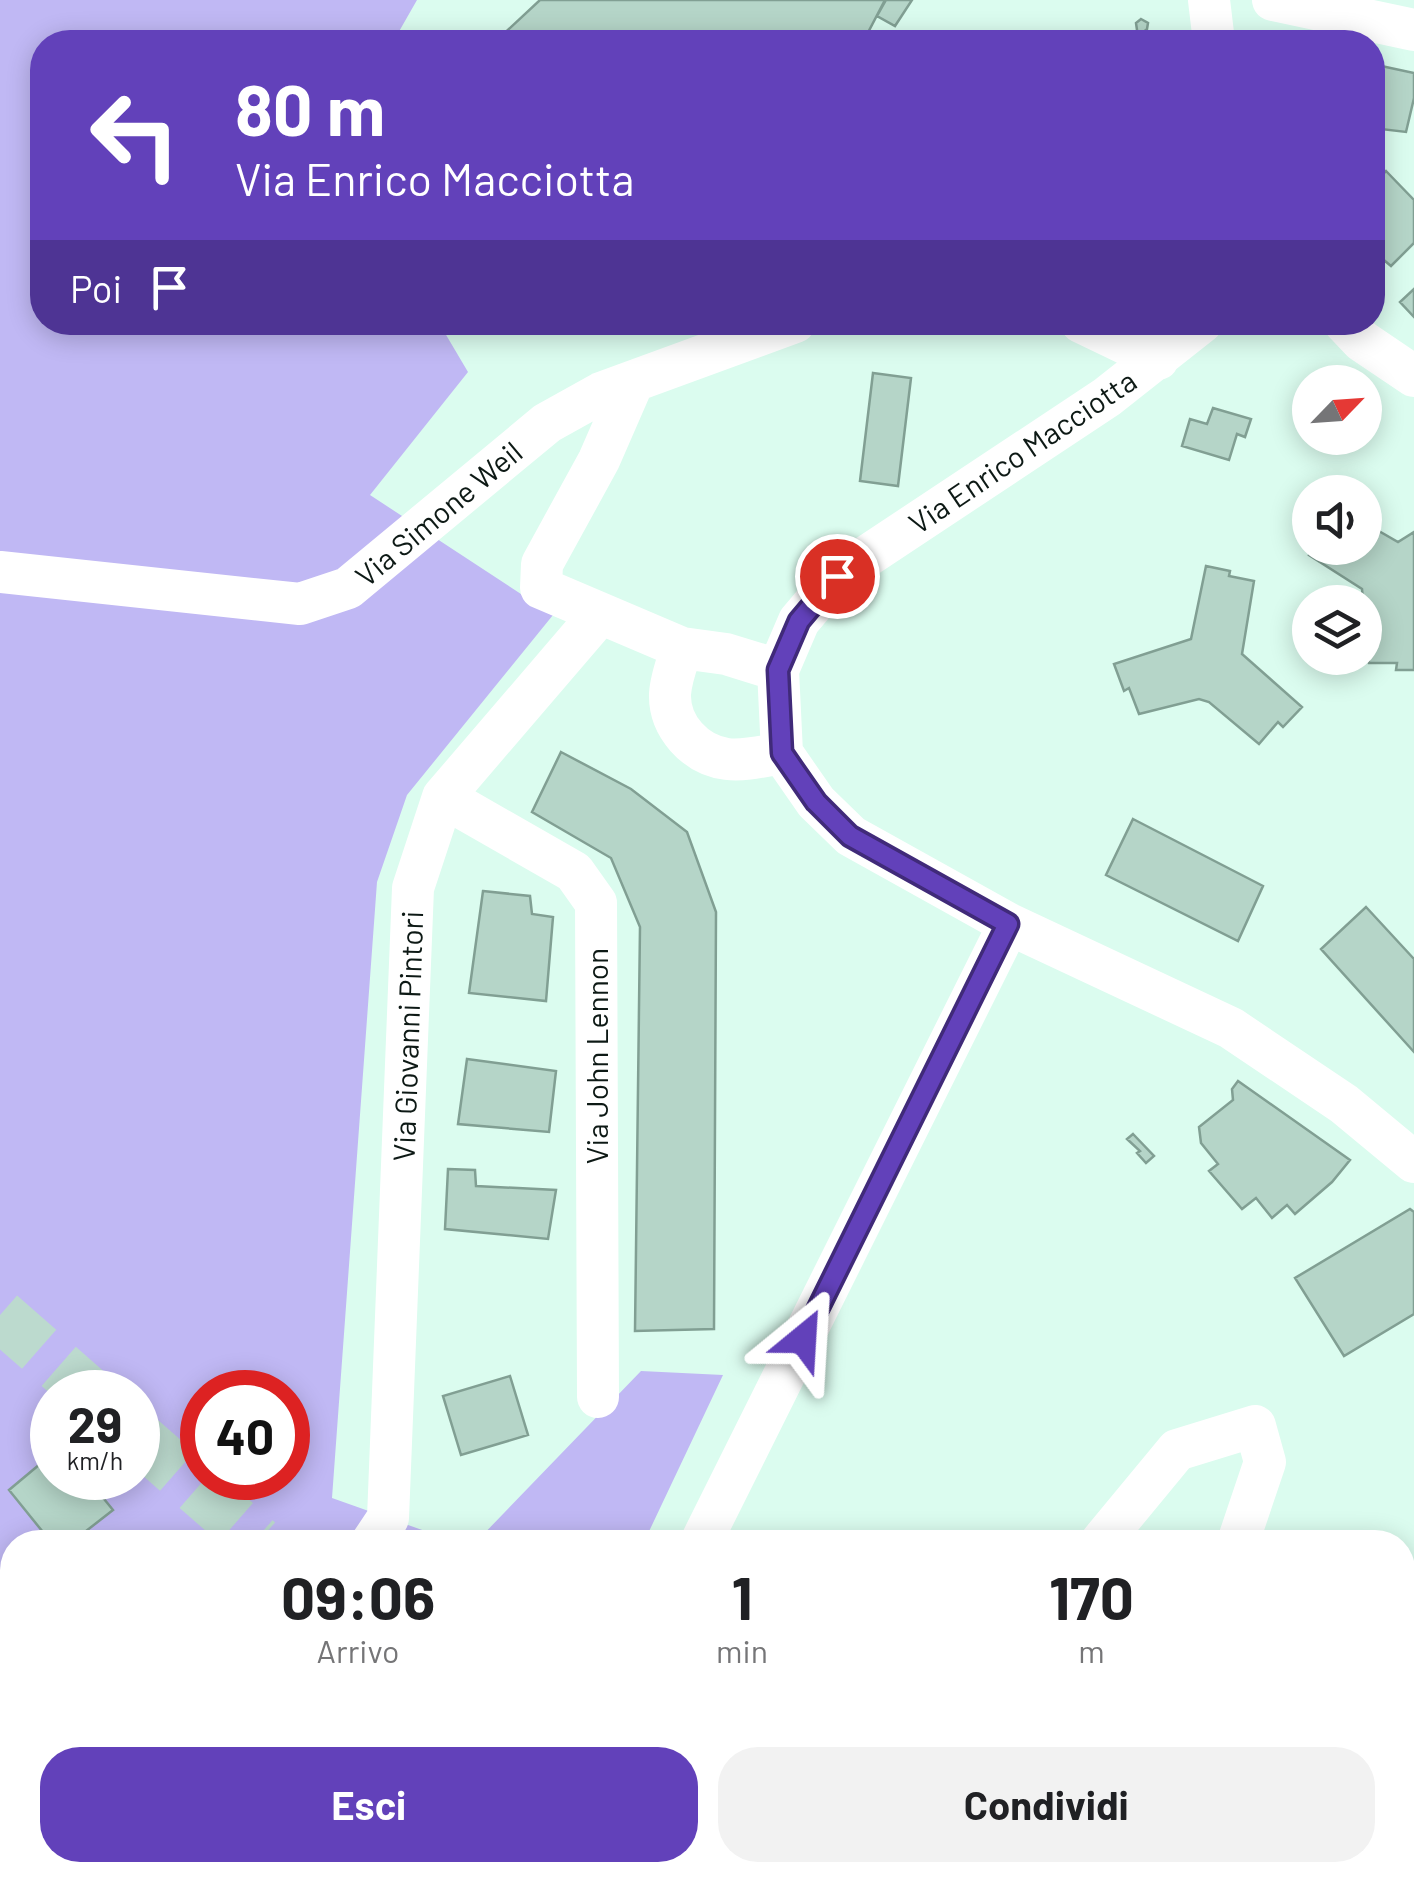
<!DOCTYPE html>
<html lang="it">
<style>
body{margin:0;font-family:Barlow,sans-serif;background:#f2f2f2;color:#202124;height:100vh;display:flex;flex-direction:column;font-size:38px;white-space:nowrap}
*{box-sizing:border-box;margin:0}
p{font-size:32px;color:#757577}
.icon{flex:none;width:55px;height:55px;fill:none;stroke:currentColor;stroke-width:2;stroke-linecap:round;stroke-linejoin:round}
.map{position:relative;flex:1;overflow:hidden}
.sheet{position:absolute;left:0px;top:1530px;width:1415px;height:352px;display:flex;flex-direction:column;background:#fff;border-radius:40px 40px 0 0;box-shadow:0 5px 25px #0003}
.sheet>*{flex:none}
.banner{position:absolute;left:30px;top:30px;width:1355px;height:305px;border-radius:40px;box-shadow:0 5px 25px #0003;background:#6241ba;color:#fff;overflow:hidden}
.needle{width:65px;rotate:65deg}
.fabs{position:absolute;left:1292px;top:365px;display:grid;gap:20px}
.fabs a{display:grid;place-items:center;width:90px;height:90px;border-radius:50%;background:#fff;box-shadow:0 5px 25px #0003;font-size:50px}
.speed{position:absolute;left:30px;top:1370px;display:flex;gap:20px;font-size:50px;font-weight:700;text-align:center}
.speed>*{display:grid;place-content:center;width:130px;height:130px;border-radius:50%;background:#fff;box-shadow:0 5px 25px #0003;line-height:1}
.speed small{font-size:25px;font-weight:400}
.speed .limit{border:15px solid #d22;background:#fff;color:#111}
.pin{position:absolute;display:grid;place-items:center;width:85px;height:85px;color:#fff;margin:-42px;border:5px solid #fff;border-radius:50%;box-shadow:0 2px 10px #0007}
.me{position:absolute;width:110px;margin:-55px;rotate:27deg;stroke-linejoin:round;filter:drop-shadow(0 0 8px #0008)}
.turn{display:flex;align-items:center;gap:35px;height:210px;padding:0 40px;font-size:45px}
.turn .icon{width:130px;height:130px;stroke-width:2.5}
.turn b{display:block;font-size:70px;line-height:85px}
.then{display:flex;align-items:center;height:95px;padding:0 40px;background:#0003;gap:20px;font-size:38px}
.eta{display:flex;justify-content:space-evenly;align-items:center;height:170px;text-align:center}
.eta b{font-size:60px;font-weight:700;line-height:70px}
.cta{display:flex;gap:20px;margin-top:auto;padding:20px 40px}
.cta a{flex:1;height:115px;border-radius:40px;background:#6241ba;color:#fff;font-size:40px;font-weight:700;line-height:115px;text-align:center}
.cta a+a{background:#f2f2f2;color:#202124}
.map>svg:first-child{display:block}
.green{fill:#c0b8f4;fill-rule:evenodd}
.building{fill:#b5d5c8;stroke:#819f93;stroke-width:2.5}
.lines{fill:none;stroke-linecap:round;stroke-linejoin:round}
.major-tunnel{stroke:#bcdace;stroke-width:52;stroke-dasharray:52 26;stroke-linecap:butt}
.minor{stroke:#fff;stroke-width:42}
.major{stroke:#aedfcd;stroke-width:52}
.route-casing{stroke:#402a79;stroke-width:25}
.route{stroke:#6241ba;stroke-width:18}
.labels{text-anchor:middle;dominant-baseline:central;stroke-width:8;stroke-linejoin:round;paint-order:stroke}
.street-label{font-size:30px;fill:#0d1915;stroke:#fff}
</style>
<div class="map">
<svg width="1414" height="1881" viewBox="0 0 1414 1881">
<rect width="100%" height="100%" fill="#dbfcef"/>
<path class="green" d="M0 0H417L393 42H42V322L439 323 468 372 370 495 553 615 407 795 377 882 332 1498 456 1542H12V1870H490L485 1881H0ZM52 1392H138V1478H52ZM202 1392H288V1478H202Z
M641 1371 723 1375 644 1542H476Z"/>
<path class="building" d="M540 0H885L863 42H495Z
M886 0H912L895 26 877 16Z
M1141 19 1148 23 1147 29 1138 37 1136 23Z
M1372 64 1414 73V98L1406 132 1372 128Z
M1386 171 1414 200V243L1391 266 1385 261 1373 273 1372 185Z
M1414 289V317L1400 302Z
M873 373 911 378 898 486 860 481Z
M1213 408 1251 419 1245 437 1237 434 1229 460 1182 446 1190 419 1207 424Z
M1365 523 1398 542 1414 532V670H1396L1397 663H1369L1362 589 1309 555 1313 548H1365Z
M1206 566 1230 571 1229 576 1254 581 1242 654 1302 707 1283 727 1278 722 1259 744 1209 702 1199 699 1139 714 1129 688 1124 691 1114 664 1191 639Z
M561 752 631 789 687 832 716 912 714 1329 635 1331 640 927 611 858 532 812Z
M1133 819 1263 886 1238 941 1106 875Z
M483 891 530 896 532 914 553 917 546 1001 469 993Z
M1366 907 1414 959V1052L1321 949Z
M467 1059 556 1071 549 1132 458 1124Z
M1238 1081 1350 1160 1332 1182 1295 1214 1287 1205 1272 1218 1256 1198 1242 1209 1209 1171 1218 1164 1201 1143 1199 1127 1233 1100 1232 1089Z
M1133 1134 1154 1156 1146 1163 1137 1153 1140 1151 1127 1139Z
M448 1169 475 1170 476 1186 556 1190 548 1239 445 1229Z
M1410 1209 1414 1212V1314L1344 1356 1295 1278Z
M510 1376 528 1435 461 1455 443 1396Z
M52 1454V1478H87L113 1510 72 1542H51L9 1490Z
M1281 1870H1308L1304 1881H1276Z"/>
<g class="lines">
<path class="major-tunnel" d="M0 1315 88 1392
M138 1437 258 1542"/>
<path class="minor" d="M1209 0 1214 42
M1273 0 1414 30
M1081 322 1158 359
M1202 322 1107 397 837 576 799 621 778 670 782 753 816 802 851 836 1009 924 1231 1028 1344 1104 1414 1162
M1344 322 1362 341 1414 376
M633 382 599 460 542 564 541 588 682 648 726 654 778 670
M0 572 300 604 348 588 547 423 601 393 795 322
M682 648C677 663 671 678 670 694 669 726 695 755 727 759 745 761 764 756 782 753
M443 797 574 872 596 903 598 1397
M372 1542 388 1518 413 888 443 797 599 615
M701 1542 1009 924
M1101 1542 1177 1450 1255 1426 1265 1462 1238 1542
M1402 1600 1414 1599
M102 1881 108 1870
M532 1881 538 1870
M1186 1881 1187 1870"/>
<path class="major" d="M810 1870 823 1881
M863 1870 872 1881"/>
</g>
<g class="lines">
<g class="route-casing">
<path id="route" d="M803 1339 1008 924 850 836 816 802 782 753 778 670 799 621 837 576"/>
</g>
<use href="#route" class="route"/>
</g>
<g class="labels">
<g class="street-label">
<text transform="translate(1022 451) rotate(-34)">Via Enrico Macciotta</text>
<text transform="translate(438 513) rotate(-40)">Via Simone Weil</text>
<text transform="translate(407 1036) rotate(-88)">Via Giovanni Pintori</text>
<text transform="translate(596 1056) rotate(-90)">Via John Lennon</text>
</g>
</g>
</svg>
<div class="fabs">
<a><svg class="needle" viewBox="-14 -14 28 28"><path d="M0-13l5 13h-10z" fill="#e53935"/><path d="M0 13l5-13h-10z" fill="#757577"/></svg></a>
<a><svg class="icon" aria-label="sound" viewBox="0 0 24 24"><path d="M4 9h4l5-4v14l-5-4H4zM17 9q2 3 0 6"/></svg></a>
<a><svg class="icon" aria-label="layers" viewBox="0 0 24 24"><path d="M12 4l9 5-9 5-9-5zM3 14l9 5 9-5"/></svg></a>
</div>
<div class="speed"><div>29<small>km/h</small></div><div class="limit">40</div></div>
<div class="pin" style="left:837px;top:576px;background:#d93025"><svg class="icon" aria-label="arrive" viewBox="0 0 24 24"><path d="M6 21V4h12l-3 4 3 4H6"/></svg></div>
<svg class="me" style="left:803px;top:1339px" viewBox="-20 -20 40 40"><path d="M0-17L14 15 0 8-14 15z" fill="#6241ba" stroke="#fff" stroke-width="4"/></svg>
<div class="banner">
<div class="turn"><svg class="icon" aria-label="left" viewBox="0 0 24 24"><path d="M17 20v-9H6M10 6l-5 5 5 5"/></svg><div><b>80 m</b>Via Enrico Macciotta</div></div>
<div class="then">Poi<svg class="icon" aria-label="arrive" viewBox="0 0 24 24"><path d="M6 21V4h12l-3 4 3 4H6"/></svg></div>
</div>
<section class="sheet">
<div class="eta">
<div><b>09:06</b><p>Arrivo</p></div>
<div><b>1</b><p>min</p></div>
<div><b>170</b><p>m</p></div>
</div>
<div class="cta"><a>Esci</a><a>Condividi</a></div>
</section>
</div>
